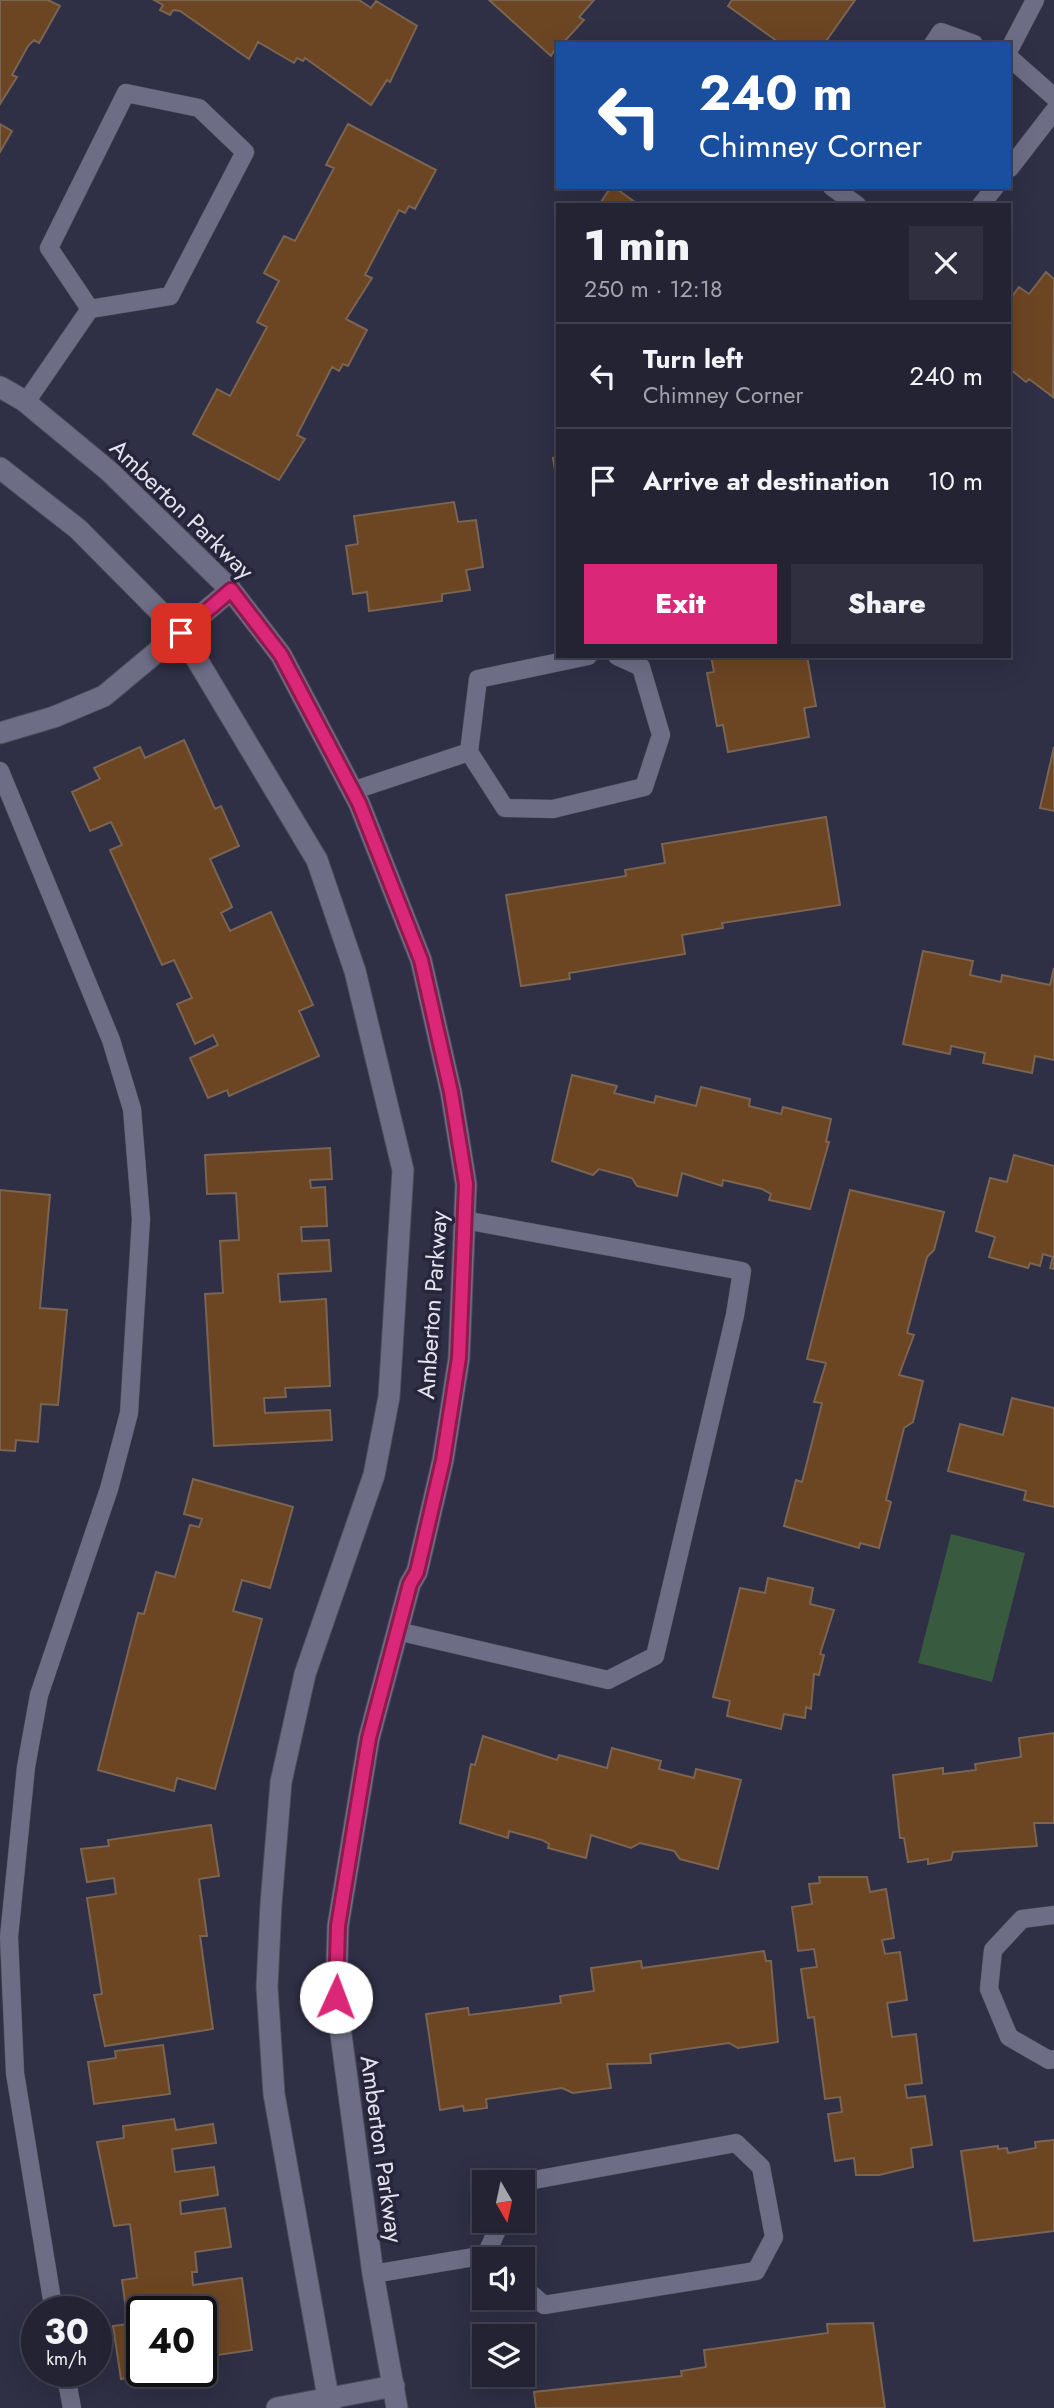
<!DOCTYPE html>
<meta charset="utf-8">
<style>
body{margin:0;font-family:Jost,sans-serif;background:#2f2f40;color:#f1f3f6;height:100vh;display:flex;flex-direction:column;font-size:26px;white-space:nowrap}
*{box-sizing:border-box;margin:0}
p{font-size:23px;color:#a3a4ac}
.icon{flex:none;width:38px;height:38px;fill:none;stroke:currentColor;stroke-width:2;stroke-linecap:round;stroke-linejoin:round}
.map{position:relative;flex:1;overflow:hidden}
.sheet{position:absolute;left:556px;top:203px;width:455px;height:455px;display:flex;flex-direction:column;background:#232334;border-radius:0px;box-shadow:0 7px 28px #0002,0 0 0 2px #40404f}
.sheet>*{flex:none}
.top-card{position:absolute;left:556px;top:42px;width:455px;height:147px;border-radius:0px;box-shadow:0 7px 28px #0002,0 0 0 2px #40404f;background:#1a4fa0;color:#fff;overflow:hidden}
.needle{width:46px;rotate:171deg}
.tools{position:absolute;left:472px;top:2170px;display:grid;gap:14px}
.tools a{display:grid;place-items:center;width:63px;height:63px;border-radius:0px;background:#232334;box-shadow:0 7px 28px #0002,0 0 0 2px #40404f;font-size:35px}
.speed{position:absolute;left:21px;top:2296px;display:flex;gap:14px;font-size:35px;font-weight:700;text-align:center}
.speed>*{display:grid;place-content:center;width:91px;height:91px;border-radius:50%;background:#232334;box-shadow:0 7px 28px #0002,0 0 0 2px #40404f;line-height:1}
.speed small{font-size:18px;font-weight:400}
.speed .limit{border:4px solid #111;border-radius:10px;background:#fff;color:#111}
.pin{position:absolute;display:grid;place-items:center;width:60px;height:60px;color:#fff;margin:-30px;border-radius:14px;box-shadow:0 4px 10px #0006}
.me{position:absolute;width:77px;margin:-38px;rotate:2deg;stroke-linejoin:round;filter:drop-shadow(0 0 5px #0008)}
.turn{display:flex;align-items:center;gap:24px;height:147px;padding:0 28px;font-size:32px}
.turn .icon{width:91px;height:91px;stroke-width:2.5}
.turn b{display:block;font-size:49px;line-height:60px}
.round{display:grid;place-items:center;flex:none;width:74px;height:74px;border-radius:0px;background:#2f2f40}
.summary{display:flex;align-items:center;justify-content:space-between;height:119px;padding:0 28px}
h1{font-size:42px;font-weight:800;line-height:52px}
.button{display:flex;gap:14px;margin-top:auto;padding:14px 28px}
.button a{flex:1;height:80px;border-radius:0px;background:#db2777;color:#fff;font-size:28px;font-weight:800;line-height:80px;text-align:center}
.button a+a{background:#2f2f40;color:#f1f3f6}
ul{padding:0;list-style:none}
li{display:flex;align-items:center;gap:21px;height:105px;padding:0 28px;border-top:2px solid #40404f}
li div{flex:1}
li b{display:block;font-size:26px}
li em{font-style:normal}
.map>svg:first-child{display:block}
.green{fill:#385a3e}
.building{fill:#6c4523;stroke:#7a6452;stroke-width:2}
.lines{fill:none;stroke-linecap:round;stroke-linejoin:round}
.lane-casing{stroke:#4d4b5d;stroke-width:19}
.street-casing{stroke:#4d4b5d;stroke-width:23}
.secondary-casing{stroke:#4d4b5d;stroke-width:23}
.lane{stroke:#6d6d86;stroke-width:18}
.street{stroke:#6d6d86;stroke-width:21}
.secondary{stroke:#6d6d86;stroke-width:21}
.route-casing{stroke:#8e194d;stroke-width:18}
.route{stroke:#db2777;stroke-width:12}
.labels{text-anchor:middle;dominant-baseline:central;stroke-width:7;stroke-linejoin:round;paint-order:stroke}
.street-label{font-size:24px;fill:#e2e2f0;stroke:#26253a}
</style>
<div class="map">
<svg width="1054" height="2408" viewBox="0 0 1054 2408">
<rect width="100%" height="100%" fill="#2f2f45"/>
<path class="green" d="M951 1534 1025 1553 992 1682 918 1663Z"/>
<path class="building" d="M0 0H48L60 6 39 43 34 40 28 46 12 75 17 77 0 104Z
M154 0H359L371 8 376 1 417 26 390 82 387 80 371 105 305 58 303 61 297 58 294 63 258 42 249 59 180 11 173 10 170 15 160 10 163 5Z
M489 0H594L579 17 584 20 562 44H558L551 56Z
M732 0H855L824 44H781L728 6Z
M0 124 12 131 0 152Z
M348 124 436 170 415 209 409 206 405 213 399 210 365 275 372 278 346 319 367 330 348 366 343 364 339 371 332 367 297 435 305 439 279 480 193 434 217 389 230 396 267 327 257 322 279 281 264 273 284 236 295 241 334 168 326 165Z
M611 187H614L639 205H599Z
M1046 272 1054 279 1053 397 1029 379 1026 382 1010 369V299L1019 287 1029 294Z
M558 457V488L553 458Z
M454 502 458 522 476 520 483 567 466 570 470 590 442 594V601L369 611 367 592 353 594 346 546 358 544 354 516Z
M711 656H807L816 706 804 708 809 737 728 752 723 725 717 726 707 673 714 672Z
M184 740 215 809 221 806 239 846 210 859 232 907 221 913 230 931 271 912 313 1005 299 1011 319 1056 229 1096 227 1090 208 1098 190 1058 218 1045 213 1035 195 1044 177 1004 192 998 174 960 162 965 110 850 122 845 111 822 90 831 72 792 100 779 94 768 140 747 145 758Z
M1054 747V811L1040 808Z
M826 817 840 905 722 923 723 928 682 935 685 954 569 973 570 979 521 986 506 895 626 876 625 870 665 863 662 844Z
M923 951 973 961 970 975 1001 982 1002 975 1050 985 1054 968V1060L1035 1056 1032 1073 983 1063 985 1053 951 1046 950 1054 903 1044Z
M572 1075 617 1086 614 1093 654 1103 656 1096 696 1106 701 1087 750 1099 749 1106 781 1114 783 1107 831 1119 826 1142H829L810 1209 769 1200 771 1194 762 1189 723 1180 722 1186 682 1173 677 1196 637 1186 632 1178 599 1169 593 1175 552 1161Z
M330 1148 332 1179 310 1180 311 1188 325 1187 327 1226 301 1227 302 1241 329 1240 331 1271 278 1274 280 1302 326 1299 330 1386 285 1388 286 1397 264 1398 265 1413 330 1410 332 1440 214 1446 205 1294 223 1293 220 1241 239 1240 236 1193 207 1194 205 1155Z
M1014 1155 1054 1166V1269L1050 1268 1053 1257 1043 1254 1040 1266 1030 1263 1028 1268 989 1257 995 1237 976 1231 990 1178 1007 1182Z
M0 1190 50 1195 40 1308 67 1310 58 1405 41 1404 38 1442 16 1440 15 1451 0 1450Z
M850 1190 944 1212 934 1250 927 1257 907 1333 914 1335 899 1375 923 1381 913 1422 904 1428 886 1500 891 1502 879 1548 860 1543 859 1548 784 1526 796 1480 802 1482 822 1403 814 1402 826 1363 807 1359Z
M1012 1398 1054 1408V1507L1024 1500 1026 1491 948 1471 960 1424 1003 1435Z
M193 1479 293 1507 270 1588 242 1580 233 1611 262 1619 215 1789 177 1778 174 1791 98 1770 138 1613 144 1614 156 1572 175 1577 190 1525 199 1527 202 1519 184 1514Z
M768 1578 813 1588 810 1604 834 1610 820 1654 824 1655 819 1675 814 1674 811 1709 806 1707 805 1718 784 1714 781 1729 727 1716 730 1701 713 1697 740 1588 765 1593Z
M1054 1733V1823H1034L1037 1846 953 1852 951 1860 928 1864V1859L908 1862 904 1838H900L893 1775 943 1768V1774L976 1770 975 1764 1021 1757 1019 1738Z
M483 1736 557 1760 559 1755 607 1768 612 1748 661 1761 659 1769 694 1778 696 1769 741 1780 718 1869 680 1859 674 1851 640 1843 631 1848 591 1835 586 1858 548 1848 549 1844 542 1840 509 1831 508 1838 460 1823 471 1764 475 1765Z
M211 1825 219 1876 199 1879 207 1936H200L213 2029 105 2046 94 1995 102 1994 87 1898 116 1894 114 1878 87 1882 81 1849 109 1846 108 1840Z
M819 1877H867L870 1892 886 1889 894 1938 882 1940 885 1954 900 1952 907 2000 887 2003 892 2037 916 2034 922 2083 905 2085 907 2098 925 2096 932 2145 911 2148 913 2167 879 2175H856L854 2158 835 2161 828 2114 842 2112 840 2097 825 2099 814 2017 808 2018 801 1969 817 1967 814 1949 798 1951 792 1907 812 1904 809 1884 820 1883Z
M764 1951 766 1961H771L778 2042 738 2048 729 2043 650 2054 651 2063 607 2064 611 2088 573 2093 562 2088 486 2099 487 2108 464 2111 463 2106 440 2110 426 2014 468 2008 469 2015 561 2003 560 1996 594 1991 591 1968 641 1961 642 1968Z
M163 2045 170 2094 94 2104 88 2062 116 2058 115 2051Z
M174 2119 176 2130 213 2124 216 2143 172 2149 175 2172 214 2167 218 2195 180 2201 181 2214 225 2208 231 2247 195 2252 197 2272H192L193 2285 242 2278 252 2350 210 2356 211 2366 201 2367V2312H142V2371H172L121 2379 113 2326 128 2324 122 2280 137 2278 130 2224 114 2226 97 2142 124 2138 123 2126Z
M1054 2140V2231L974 2241 961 2151 998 2146V2149L1007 2148 1008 2153 1036 2148 1035 2142Z
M873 2323 885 2408H536L534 2392 682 2376 681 2371 706 2367 704 2350 828 2333 827 2324Z"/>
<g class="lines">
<g class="lane-casing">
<path id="lane" d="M933 44 941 32 974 44
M1010 48 1035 0
M1010 58 1054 97
M1010 168 1054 111
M832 187 857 205
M981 205 995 187
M26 402 90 309 49 248 126 93 199 108 245 152 170 296 90 309
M588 656 478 679 469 752 505 808 553 809 644 787 661 735 641 667 617 656
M0 771 111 1040 132 1109 141 1219 129 1413 109 1489 39 1695 26 1767 9 1937 15 2073 54 2312
M352 791 469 752
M397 1631 608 1680 655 1656 735 1315 742 1271 464 1220
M1054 1915 1022 1919 993 1950 989 1989 1009 2037 1049 2060 1054 2059
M523 2182 736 2143 761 2167 774 2237 756 2271 544 2305 523 2287
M486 2255 501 2221
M373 2274 486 2255
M65 2371 72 2408"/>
</g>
<g class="street-casing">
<path id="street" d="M0 733 54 717 104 696 231 590
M277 2408 394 2386"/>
</g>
<g class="secondary-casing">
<path id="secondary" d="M0 387 23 400 110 472 231 590 281 655 359 803 421 960 451 1092 466 1184 459 1358 443 1460 417 1572 410 1584 369 1738 338 1926 336 1997 373 2274 397 2408
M0 468 78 529 181 633 317 860 355 971 403 1170 389 1397 374 1475 305 1674 281 1782 271 1904 267 1987 274 2094 330 2408"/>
</g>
<use href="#lane" class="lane"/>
<use href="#street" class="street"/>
<use href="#secondary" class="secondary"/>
</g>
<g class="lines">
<g class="route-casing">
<path id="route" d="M181 633 231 590 281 655 359 803 421 960 451 1092 466 1184 459 1358 443 1460 417 1572 410 1584 369 1738 338 1926 336 1997"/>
</g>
<use href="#route" class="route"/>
</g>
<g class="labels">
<g class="street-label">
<text transform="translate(182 509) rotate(44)">Amberton Parkway</text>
<text transform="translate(432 1305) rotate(-86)">Amberton Parkway</text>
<text transform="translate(382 2149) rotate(82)">Amberton Parkway</text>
</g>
</g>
</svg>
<div class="tools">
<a><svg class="needle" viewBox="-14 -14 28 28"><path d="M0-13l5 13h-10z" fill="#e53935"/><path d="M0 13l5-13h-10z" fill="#a3a4ac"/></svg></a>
<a><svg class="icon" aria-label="sound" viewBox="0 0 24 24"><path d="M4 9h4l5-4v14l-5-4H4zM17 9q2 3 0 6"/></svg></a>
<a><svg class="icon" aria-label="layers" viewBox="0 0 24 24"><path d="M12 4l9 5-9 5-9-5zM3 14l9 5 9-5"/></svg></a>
</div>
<div class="speed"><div>30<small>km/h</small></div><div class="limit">40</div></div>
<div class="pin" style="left:181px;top:633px;background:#d93025"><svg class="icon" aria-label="arrive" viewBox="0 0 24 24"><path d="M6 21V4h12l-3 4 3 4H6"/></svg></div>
<svg class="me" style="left:336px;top:1997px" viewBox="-20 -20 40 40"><circle r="19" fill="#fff"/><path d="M0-13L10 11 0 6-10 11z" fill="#db2777"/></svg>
<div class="top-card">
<div class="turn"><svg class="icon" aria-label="left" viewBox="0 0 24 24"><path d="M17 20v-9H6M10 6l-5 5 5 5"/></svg><div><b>240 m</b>Chimney Corner</div></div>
</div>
<section class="sheet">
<div class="summary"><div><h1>1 min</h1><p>250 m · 12:18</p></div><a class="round"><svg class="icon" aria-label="close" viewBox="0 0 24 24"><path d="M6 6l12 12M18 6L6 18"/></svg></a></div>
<ul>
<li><svg class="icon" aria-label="left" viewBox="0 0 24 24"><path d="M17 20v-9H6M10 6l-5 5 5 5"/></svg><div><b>Turn left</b><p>Chimney Corner</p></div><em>240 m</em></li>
<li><svg class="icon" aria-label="arrive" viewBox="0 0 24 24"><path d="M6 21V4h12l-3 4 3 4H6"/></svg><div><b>Arrive at destination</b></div><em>10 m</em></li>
</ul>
<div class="button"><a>Exit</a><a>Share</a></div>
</section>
</div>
